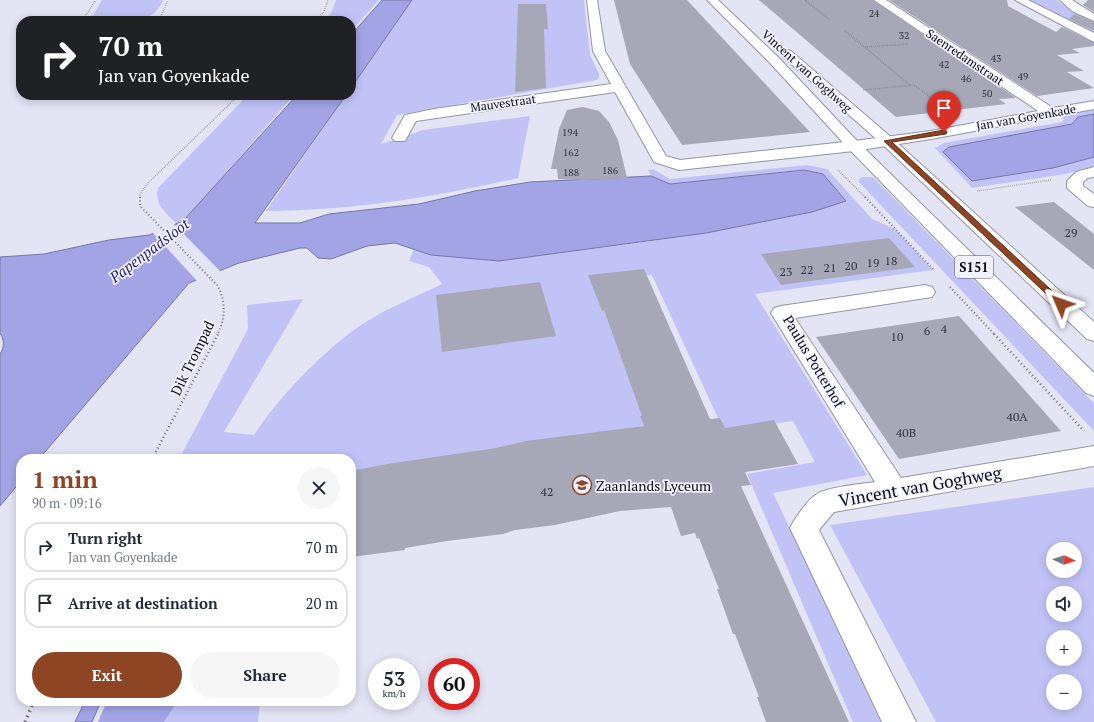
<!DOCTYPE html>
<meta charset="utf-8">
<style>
body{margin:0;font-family:"PT Serif",serif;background:#f6f6f7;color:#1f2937;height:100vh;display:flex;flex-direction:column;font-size:15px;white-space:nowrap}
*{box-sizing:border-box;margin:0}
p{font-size:13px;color:#747a83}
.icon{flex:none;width:22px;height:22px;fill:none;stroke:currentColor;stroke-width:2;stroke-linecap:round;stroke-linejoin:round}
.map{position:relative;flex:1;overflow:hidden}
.drawer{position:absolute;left:16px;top:454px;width:340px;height:252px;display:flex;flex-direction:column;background:#fff;border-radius:16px;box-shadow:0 2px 10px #0003}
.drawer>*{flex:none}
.guide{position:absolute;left:16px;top:16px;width:340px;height:84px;border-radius:16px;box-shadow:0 2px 10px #0003;background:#202124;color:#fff;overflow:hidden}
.needle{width:26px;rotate:93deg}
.tools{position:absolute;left:1046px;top:542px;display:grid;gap:8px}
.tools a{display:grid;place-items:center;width:36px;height:36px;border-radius:50%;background:#fff;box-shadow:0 2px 10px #0003;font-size:20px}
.speed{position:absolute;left:368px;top:658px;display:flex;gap:8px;font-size:20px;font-weight:700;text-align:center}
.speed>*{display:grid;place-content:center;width:52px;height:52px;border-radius:50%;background:#fff;box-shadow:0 2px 10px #0003;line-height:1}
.speed small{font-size:10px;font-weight:400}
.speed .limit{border:6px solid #d22;background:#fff;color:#111}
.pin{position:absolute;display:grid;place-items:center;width:34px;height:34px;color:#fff;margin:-41px -17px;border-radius:50% 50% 50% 0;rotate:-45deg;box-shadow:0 0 4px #0007}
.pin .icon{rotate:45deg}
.me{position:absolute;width:44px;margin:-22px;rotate:313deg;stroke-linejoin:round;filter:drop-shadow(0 0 3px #0008)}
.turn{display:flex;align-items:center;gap:14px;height:84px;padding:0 16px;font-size:18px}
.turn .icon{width:52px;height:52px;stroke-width:2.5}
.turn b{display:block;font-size:28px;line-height:34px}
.round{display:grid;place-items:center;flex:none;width:42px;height:42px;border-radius:21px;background:#f6f6f7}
.summary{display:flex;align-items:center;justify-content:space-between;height:68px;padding:0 16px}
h1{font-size:24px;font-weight:800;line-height:30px;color:#8d4523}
.cta{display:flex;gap:8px;margin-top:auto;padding:8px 16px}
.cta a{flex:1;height:46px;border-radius:24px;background:#8d4523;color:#fff;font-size:16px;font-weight:800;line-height:46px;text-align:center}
.cta a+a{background:#f6f6f7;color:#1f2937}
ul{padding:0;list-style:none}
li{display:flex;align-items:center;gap:12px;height:50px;margin:0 8px 6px;padding:0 8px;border:2px solid #e0e1e3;border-radius:16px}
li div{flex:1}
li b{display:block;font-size:15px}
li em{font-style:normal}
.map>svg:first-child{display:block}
.green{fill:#c1c3f7;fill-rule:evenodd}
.forest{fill:#a2a4e5}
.water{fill:#a2a4e6;stroke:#7576a6}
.pier{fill:#e3e4f4}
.building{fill:#a7a8b7}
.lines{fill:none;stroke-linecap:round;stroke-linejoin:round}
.street-casing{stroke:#9495a4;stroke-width:2}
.primary-casing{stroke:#9495a4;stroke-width:2}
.path-far3{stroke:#70717b;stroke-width:1.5;stroke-dasharray:0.5 1.5;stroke-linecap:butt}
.path-far2{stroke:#70717b;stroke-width:2;stroke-dasharray:1 2.5;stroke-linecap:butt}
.path-far1{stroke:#70717b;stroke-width:2.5;stroke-dasharray:1 3;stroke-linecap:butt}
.path{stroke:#70717b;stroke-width:3.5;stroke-dasharray:1.5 4;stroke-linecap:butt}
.street{fill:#fff;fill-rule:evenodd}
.primary{fill:#fff;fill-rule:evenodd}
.route{fill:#8d4523;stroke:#5c2d17}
.labels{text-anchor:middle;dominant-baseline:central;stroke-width:3.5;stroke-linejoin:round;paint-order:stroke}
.far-number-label{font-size:10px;fill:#32333a}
.far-street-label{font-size:12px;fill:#0b0c11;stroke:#f1f2ff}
.number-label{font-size:12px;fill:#32333a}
.shield{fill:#f1f2ff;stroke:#505158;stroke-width:1}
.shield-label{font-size:13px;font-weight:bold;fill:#0b0c11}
.street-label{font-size:14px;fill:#0b0c11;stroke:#f1f2ff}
.poi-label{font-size:14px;fill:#0b0c11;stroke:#f1f2ff;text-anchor:start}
.water-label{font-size:15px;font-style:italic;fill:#2c236e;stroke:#f1f2ff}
.near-street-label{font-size:17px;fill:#0b0c11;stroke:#f1f2ff}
</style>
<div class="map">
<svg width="1094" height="722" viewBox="0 0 1094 722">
<rect width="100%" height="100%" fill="#e3e4f4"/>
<path class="green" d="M102 0H163C152 29 117 21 92 21V17Z
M336 0H379L351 31V21H323L331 13Z
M412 0H584L590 55 599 74V77L597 80 397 115 381 144 423 130 530 116 518 178C435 197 351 211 266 211L346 95H351V88Z
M1025 0H1057L1066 7 1094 21V35Z
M248 95H294L184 221 176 223C165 212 154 204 158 188Z
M1094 109V114L1078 117 1072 124 949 147 944 152 972 181 1053 168 1094 157V166L1065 174 972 188 935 148 944 143 1062 122 1064 119 1060 116 1062 115Z
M807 165 827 169 872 219 895 229 933 270 755 294 867 475 773 493 882 722H853L747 474 815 462 793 421 724 431 652 275 604 280 654 424 351 476V459H179L248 329 247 305 303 299 224 432 254 435C277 399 320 355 355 329 382 310 413 298 442 284L429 267 409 261 414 249 431 255 499 261 652 241 788 217 823 174 804 170 669 184 651 176 648 170 653 169 670 179Z
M862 177H873L1094 403V431L859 182V179Z
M1094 487V722H936L830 525ZM1053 549H1075V571H1053ZM1053 593H1075V615H1053ZM1053 637H1075V659H1053ZM1053 681H1075V703H1053Z
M178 701H260L258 722H164Z"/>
<path class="forest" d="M107 701H178L164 722H98Z"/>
<path class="water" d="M382 0H412L351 88V35Z
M297 95H346L255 223H300L329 214 419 204 475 191 530 182 651 176 670 184 804 170 823 174 846 201 812 212 706 233 499 261 431 255 395 243 367 246 331 259 318 258 307 248H300L239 263 189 283 39 459H21V481L0 506V354C5 347 4 339 0 333V257L44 254 109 240 149 235 183 221Z
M1094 114V157L1053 168 972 181 943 152 949 147 1072 124 1078 117Z
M85 701H101L92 722H75Z"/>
<path class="pier" d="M173 223 221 272 198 282 152 232Z"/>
<path class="building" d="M614 0H687L810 132 682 145 630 64Z
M759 0H873L1016 98 999 99 1006 104 896 117Z
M889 0H1007L1008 6 1056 32 1062 27 1094 43V46L1072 49 1080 53 1057 55 1084 71 1067 72 1094 88 1037 96Z
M1088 0H1094V12L1083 5Z
M518 4H546L548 29H544L546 88 515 92Z
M1074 14 1094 22V31L1069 19Z
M583 107 599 111 609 122 618 140 627 178 586 180 558 179 557 169H551L559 129 567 110Z
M1054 202 1094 234V270L1015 207Z
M889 238 915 267 781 285 761 254Z
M644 269 710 419 720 418 725 428 774 420 798 464 745 472 751 485 741 486 849 722H766L757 697H759L735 634H733L717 589H719L699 538 697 539 695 533 681 536 671 507 620 511 555 525 515 530 503 534 447 541 405 548V550L351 557V471L387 464 496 448 526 441 644 426 640 416H642L604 310 602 311 588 275Z
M540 282 556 336 442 352 436 295Z
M959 316 1061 431 899 459 816 337Z"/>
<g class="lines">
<g class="street-casing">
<path id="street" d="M587 0H597L605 51 666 156 680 160 854 141 931 131 1038 111 874 0H886L1053 108 1094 101V109L931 139 854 151 679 170 654 162 615 92 416 121 405 141H395L392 138 405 115 434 109 611 84 593 51Z
M1015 0H1028L1094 33V42Z
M1060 0H1072L1094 14V21L1072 11Z
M1094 167V177L1088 178 1083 182V186L1094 194V207L1088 206 1067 188V181L1076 172Z
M925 285 932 287 935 292 932 297 795 318 901 478 1094 446V466L834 512 819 530 916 722H882L790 528C795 518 808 499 817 494 827 487 862 484 875 482L771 313 774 308 781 306Z"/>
</g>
<g class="primary-casing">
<path id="primary" d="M707 0H718L778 57 859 143 1094 373V396L1086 393 849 149 770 63Z
M787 50 791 51 892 138 1094 322V341L1087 339 882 144 783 57 781 54 783 51Z"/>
</g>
<path class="path-far3" d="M807 0H805L830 20
M85 21 86 15 96 0
M154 21 161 16 168 0
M315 21 324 12 328 0
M845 31 910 85
M865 47 908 44
M863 90 914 85 947 110
M838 170 866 198
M977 191 1051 180
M140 198V194L148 183 239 95"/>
<path class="path-far2" d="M140 197V206L217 285C226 300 226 319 217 335
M865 197 933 269
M950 287 995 335"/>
<path class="path-far1" d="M994 334 1084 431
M152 459 218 334"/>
<path class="path" d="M25 722 34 701"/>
<use href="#street" class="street"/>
<use href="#primary" class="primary"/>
</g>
<path class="route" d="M944 130 947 132 946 134 892 142 1064 302V305H1058L884 141Z"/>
<defs>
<g id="school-ring" transform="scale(1)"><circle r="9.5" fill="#f1f2ff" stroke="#8d4523" stroke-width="1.5"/><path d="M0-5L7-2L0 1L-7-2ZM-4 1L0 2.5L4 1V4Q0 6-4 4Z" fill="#8d4523"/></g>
</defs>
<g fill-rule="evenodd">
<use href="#school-ring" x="582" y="485"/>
</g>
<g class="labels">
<g class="far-number-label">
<text x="874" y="13">24</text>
<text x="904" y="35">32</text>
<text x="996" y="58">43</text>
<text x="944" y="64">42</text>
<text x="1023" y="76">49</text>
<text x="966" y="78">46</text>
<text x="987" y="93">50</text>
<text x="570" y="132">194</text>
<text x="571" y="152">162</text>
<text x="610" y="170">186</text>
<text x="571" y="172">188</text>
</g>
<g class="far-street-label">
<text transform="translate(965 57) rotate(34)">Saenredamstraat</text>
<text transform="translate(807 71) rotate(42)">Vincent van Goghweg</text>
<text transform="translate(503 103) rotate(-8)">Mauvestraat</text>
<text transform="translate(1026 117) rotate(-10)">Jan van Goyenkade</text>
</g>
<g class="number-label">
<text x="1071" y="232">29</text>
<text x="891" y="260">18</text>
<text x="873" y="262">19</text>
<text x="851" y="265">20</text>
<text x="830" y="267">21</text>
<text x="807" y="269">22</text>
<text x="786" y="271">23</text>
<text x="944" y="328">4</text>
<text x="927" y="330">6</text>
<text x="897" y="336">10</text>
<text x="1017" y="416">40A</text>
<text x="906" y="432">40B</text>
<text x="547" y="491">42</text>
</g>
<rect class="shield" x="955" y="256" width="38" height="22" rx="3"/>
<g class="shield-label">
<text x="974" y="267">S151</text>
</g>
<g class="street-label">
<text transform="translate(192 358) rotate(-64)">Dik Trompad</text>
<text transform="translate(814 361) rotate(59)">Paulus Potterhof</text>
</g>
<g class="poi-label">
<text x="596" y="485">Zaanlands Lyceum</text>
</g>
<g class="water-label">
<text transform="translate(149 250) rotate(-37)">Papenpadsloot</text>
</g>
<g class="near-street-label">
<text transform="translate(920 486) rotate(-10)">Vincent van Goghweg</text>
</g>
</g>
</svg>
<div class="tools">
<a><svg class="needle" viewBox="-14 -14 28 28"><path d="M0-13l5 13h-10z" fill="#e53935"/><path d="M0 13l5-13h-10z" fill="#747a83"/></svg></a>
<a><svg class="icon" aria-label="sound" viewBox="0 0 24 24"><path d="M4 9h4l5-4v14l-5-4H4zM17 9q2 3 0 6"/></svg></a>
<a>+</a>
<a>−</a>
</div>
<div class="speed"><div>53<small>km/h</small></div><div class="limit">60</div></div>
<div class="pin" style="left:944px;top:132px;background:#d93025"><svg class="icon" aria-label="arrive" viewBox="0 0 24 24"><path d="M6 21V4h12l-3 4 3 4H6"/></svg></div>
<svg class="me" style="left:1061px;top:304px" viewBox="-20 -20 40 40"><path d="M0-17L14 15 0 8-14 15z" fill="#8d4523" stroke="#fff" stroke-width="4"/></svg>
<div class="guide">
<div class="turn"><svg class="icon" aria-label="right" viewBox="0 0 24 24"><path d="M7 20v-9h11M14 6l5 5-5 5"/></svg><div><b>70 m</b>Jan van Goyenkade</div></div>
</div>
<section class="drawer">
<div class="summary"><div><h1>1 min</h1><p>90 m · 09:16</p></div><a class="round"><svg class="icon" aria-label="close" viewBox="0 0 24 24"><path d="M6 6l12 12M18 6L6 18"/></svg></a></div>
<ul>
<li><svg class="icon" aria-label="right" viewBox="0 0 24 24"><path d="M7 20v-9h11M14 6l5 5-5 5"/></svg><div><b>Turn right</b><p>Jan van Goyenkade</p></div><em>70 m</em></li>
<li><svg class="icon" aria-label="arrive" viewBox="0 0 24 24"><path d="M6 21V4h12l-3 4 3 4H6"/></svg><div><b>Arrive at destination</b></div><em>20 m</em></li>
</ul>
<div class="cta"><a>Exit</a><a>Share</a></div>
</section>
</div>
